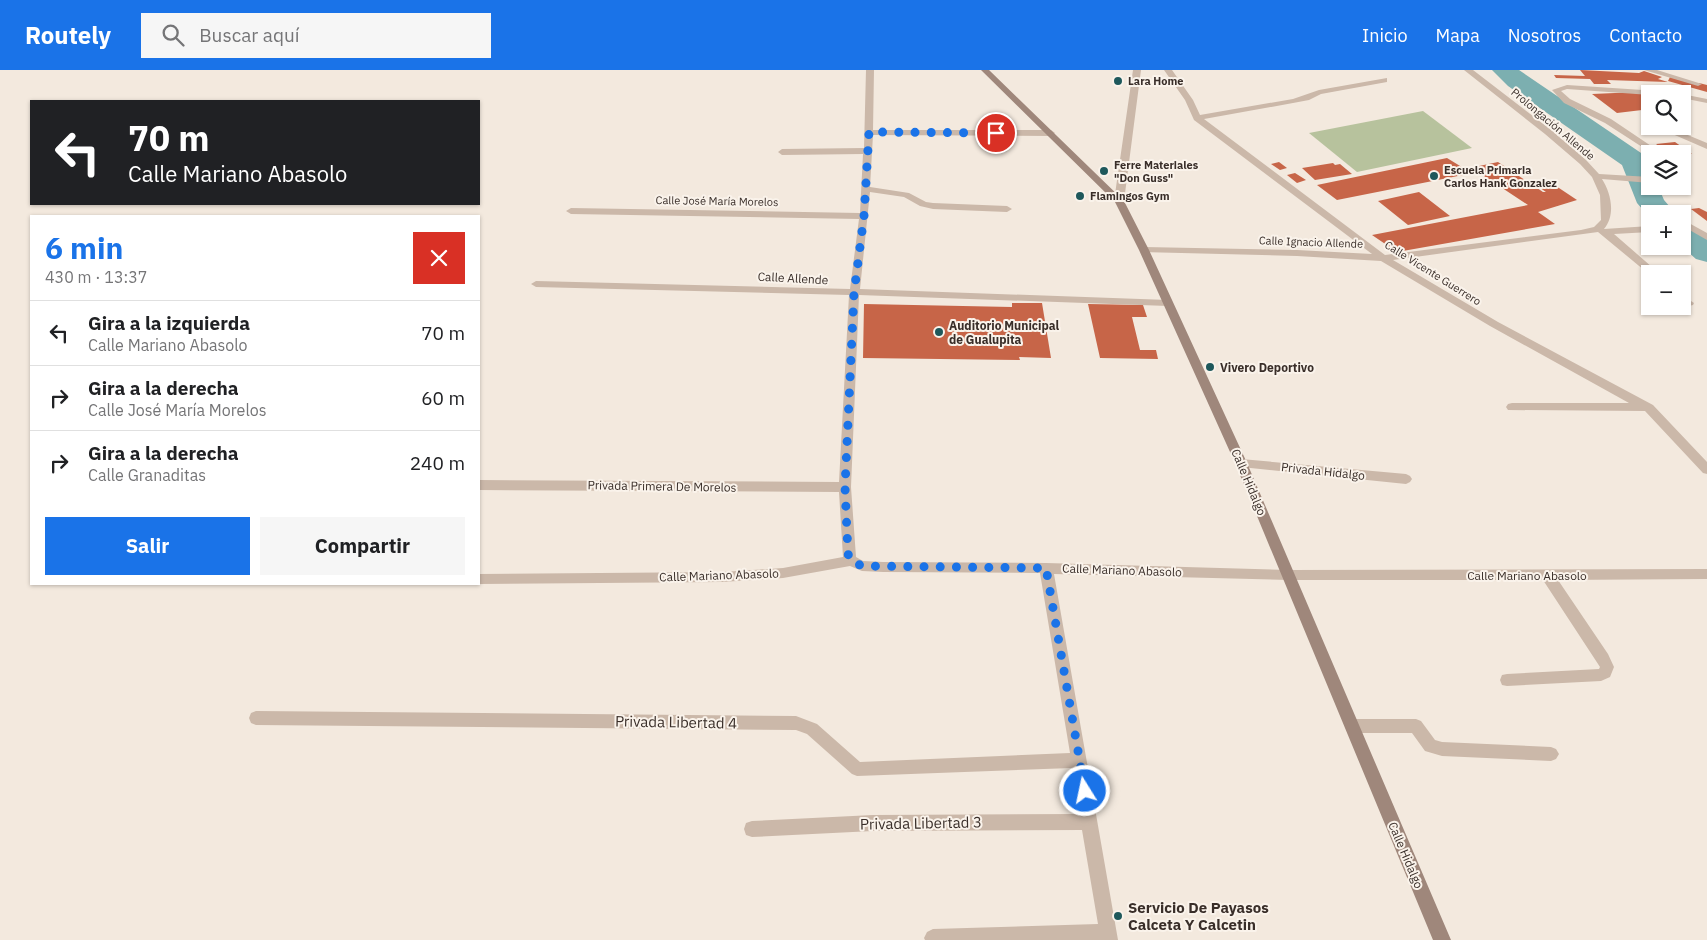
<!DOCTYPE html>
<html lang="es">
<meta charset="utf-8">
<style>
body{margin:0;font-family:"IBM Plex Sans",sans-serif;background:#f6f6f6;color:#202124;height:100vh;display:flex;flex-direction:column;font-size:19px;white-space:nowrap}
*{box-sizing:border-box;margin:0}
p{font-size:16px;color:#757577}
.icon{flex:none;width:28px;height:28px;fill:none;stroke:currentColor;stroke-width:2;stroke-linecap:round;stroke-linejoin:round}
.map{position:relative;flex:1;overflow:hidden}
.side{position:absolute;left:30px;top:145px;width:450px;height:370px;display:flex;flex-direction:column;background:#fff;border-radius:0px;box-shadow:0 1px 4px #0004}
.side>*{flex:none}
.banner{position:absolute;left:30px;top:30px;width:450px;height:105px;border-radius:0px;box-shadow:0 1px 4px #0004;background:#202124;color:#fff;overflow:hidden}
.buttons{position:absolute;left:1641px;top:15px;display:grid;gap:10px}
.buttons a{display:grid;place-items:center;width:50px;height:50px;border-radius:0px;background:#fff;box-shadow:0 1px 4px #0004;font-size:25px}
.pin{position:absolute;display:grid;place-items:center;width:42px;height:42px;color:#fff;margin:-21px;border:2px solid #fff;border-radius:50%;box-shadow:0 1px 5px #0007}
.me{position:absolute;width:55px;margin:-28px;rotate:350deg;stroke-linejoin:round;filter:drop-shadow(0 0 4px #0008)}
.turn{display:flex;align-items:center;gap:18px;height:105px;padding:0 15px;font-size:22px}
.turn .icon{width:65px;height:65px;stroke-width:2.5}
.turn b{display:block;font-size:35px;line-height:42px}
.round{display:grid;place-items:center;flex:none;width:52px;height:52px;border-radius:0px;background:#f6f6f6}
.headline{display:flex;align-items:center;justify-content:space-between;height:85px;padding:0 15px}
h1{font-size:30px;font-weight:700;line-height:38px;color:#1a73e8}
.button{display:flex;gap:10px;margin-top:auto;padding:10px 15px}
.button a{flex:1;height:58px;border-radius:0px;background:#1a73e8;color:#fff;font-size:20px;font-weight:700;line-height:58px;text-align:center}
.button a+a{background:#f6f6f6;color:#202124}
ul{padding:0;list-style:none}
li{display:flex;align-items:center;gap:15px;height:65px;padding:0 15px;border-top:1px solid #e0e0e0}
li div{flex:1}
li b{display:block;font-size:19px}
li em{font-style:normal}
header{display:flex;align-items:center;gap:30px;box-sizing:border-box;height:70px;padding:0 25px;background:#1a73e8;color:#fff}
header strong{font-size:24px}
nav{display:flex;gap:28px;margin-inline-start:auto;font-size:18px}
.search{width:350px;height:45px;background:#f6f6f6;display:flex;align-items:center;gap:12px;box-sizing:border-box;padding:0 18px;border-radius:0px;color:#757577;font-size:19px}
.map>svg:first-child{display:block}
.green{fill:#b7c29d}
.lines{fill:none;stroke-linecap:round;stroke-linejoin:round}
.river{fill:#7cafb0;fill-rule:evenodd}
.building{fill:#c76548}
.street{fill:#cbb8a9;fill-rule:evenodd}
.secondary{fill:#9f877b;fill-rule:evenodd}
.route{stroke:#1a73e8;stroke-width:9;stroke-dasharray:0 16.2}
.poi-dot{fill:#1e585b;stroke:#faf3eb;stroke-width:2}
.labels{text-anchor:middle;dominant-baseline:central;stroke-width:4;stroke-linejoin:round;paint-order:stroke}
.far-poi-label{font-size:11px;font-weight:bold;fill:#392e29;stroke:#faf3eb;text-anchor:start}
.far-street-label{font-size:11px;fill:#392e29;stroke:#faf3eb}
.street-label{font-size:12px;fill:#392e29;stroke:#faf3eb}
.poi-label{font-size:12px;font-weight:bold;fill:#392e29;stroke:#faf3eb;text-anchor:start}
.near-street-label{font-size:15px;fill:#392e29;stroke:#faf3eb}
.near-poi-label{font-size:15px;font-weight:bold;fill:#392e29;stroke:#faf3eb;text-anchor:start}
</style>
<header>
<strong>Routely</strong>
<div class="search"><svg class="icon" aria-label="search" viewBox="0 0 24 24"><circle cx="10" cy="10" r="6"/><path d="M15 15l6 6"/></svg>Buscar aquí</div>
<nav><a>Inicio</a><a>Mapa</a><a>Nosotros</a><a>Contacto</a></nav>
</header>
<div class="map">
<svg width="1707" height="870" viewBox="0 0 1707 870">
<rect width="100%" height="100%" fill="#f3e9de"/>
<path class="green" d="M1423 41 1472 78 1357 102 1309 63Z"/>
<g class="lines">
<path class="river" d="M1492 0H1519L1644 85 1650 97V116H1658L1664 130 1676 144H1650V148L1637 133 1622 95 1508 16Z
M1682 153 1692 156 1707 168V192L1696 189 1681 176H1682Z"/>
</g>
<path class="building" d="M1580 0 1639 3 1644 1 1662 7 1658 9 1668 12 1607 10 1611 14H1594L1590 9 1556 8 1554 5 1585 6Z
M1670 7 1698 15 1699 13 1707 15V22L1668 11Z
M1638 22 1650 30V45L1642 40 1617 43 1592 24Z
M1675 72 1692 84H1669L1656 74Z
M1447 88 1465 99 1498 92 1543 122H1546L1533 113 1547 110 1577 130 1538 142 1555 154 1397 182 1372 165 1528 135 1478 102 1337 130 1317 115Z
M1279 92 1287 98 1280 100 1271 94Z
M1333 93 1335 95 1340 94 1352 104 1315 110 1302 98Z
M1295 103 1306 110 1297 113 1287 105Z
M1419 122 1450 146 1408 155 1378 131Z
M1699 138 1707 142V151L1691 139Z
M1012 233H1042L1051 288 1019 287 1020 290 863 288 864 234 1012 237Z
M1088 234 1143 235 1147 247H1132L1140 280H1156L1158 289 1100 288Z"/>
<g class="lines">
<path class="street" d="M866 0H874L873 60H1051L1055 63 1051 66 873 65 870 117 909 123 926 132 933 133 1007 136 1012 139 1007 142 933 139 920 136 904 127 870 122 860 219 1168 230 1173 233 1168 236 859 225 851 417 856 487 863 491 883 492 1046 493 1289 500 1707 499V509L1558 510 1608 584 1614 597 1610 607 1601 611 1507 616 1502 615 1500 610 1502 605 1507 604 1599 599 1600 597 1543 510H1289L1054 504 1118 870H925L924 868 927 862 933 859 1098 854 1082 760 873 761 752 767 746 765 744 759 746 753 752 751 873 745 1080 744 1072 698 857 706 852 704 807 664 796 660 256 655 251 653 249 648 251 643 256 641 796 646 817 654 860 692 1070 683 1040 503 883 502 862 501 850 496 783 508 722 512 479 514H477H479V504L722 502 783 498 843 487 839 422 479 420V410L839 412 849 225 536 217 531 214 536 211 850 219 859 149 571 144 566 141 571 138 860 143 863 84 782 85 778 82 782 79 864 78Z
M1133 0H1141L1124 131 1119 134 1114 131Z
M1164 0H1172L1193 30 1200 45 1293 29 1319 20 1387 8V12L1321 24 1309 30 1293 33 1204 49 1385 185 1581 160 1594 157 1601 150 1600 125 1592 107 1580 94 1545 64 1464 0H1473L1551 60 1586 90 1599 104 1650 107V113L1602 109C1611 123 1616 145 1604 159L1650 156V162L1614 164 1660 204 1650 205 1598 162 1393 190 1498 252 1653 335 1707 392V404L1703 403 1645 341 1508 340 1506 337 1508 334 1512 333H1629L1490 256 1381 191 1297 186 1141 182V178L1144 177 1297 180 1372 184 1194 50 1185 30Z
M1644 0H1657L1702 14 1698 16Z
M1567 15 1673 22 1674 24 1650 25 1567 19 1561 21 1570 29 1611 49 1663 84H1653L1605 53 1564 33 1552 20Z
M1682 24 1707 29V33L1682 28Z
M1654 56H1666L1707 73V79Z
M1687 152 1707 163V170L1686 158 1682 159V153Z
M1682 225 1694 233 1693 235 1689 236 1682 233Z
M1241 389 1406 404 1410 406 1412 409 1410 412 1406 414 1241 397 1235 393Z
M1352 649H1416L1421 651 1435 670 1442 672 1551 677 1556 679 1559 684 1556 689 1551 691 1442 686 1425 681 1412 663H1352L1347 661 1345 656 1347 651Z"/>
<path class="secondary" d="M981 0H989L1124 131 1149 180 1247 393 1451 870H1433L1235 393 1139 180 1115 132Z"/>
</g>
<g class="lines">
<path class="route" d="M996 63 869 62 864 146 854 223 845 417 848 484 851 491 862 496 1046 498 1085 721"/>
</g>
<g class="poi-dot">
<circle cx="1118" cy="11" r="5"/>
<circle cx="1104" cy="101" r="5"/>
<circle cx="1434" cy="106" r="5"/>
<circle cx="1080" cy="126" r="5"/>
<circle cx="939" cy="262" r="5"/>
<circle cx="1210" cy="297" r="5"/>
<circle cx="1118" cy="846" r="5"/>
</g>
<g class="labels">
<g class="far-poi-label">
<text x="1128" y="11">Lara Home</text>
<text x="1114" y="95">Ferre Materiales<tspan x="1114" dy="13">"Don Guss"</tspan></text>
<text x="1444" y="100">Escuela Primaria<tspan x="1444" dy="13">Carlos Hank Gonzalez</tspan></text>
<text x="1090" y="126">Flamingos Gym</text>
</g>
<g class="far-street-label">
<text transform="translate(1553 54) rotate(40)">Prolongación Allende</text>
<text transform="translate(717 131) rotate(1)">Calle José María Morelos</text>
<text transform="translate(1311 172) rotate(2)">Calle Ignacio Allende</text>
<text transform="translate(1433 203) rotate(32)">Calle Vicente Guerrero</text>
</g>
<g class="street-label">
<text transform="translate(793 208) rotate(3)">Calle Allende</text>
<text transform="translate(1323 401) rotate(6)">Privada Hidalgo</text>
<text transform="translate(1249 412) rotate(67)">Calle Hidalgo</text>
<text transform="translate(662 416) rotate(1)">Privada Primera De Morelos</text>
<text transform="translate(1122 500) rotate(2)">Calle Mariano Abasolo</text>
<text transform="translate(719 505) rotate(-2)">Calle Mariano Abasolo</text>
<text x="1527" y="505">Calle Mariano Abasolo</text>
<text transform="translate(1406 785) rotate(67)">Calle Hidalgo</text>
</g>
<g class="poi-label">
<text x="949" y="255">Auditorio Municipal<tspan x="949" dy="14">de Gualupita</tspan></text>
<text x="1220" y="297">Vivero Deportivo</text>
</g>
<g class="near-street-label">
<text transform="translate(676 652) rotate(1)">Privada Libertad 4</text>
<text transform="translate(921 753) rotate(-1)">Privada Libertad 3</text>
</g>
<g class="near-poi-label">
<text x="1128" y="837">Servicio De Payasos<tspan x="1128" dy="17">Calceta Y Calcetin</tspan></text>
</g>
</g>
</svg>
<div class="buttons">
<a><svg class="icon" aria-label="search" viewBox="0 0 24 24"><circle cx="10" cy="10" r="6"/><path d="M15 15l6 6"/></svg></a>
<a><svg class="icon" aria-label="layers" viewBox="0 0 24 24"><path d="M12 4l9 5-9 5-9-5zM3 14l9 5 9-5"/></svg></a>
<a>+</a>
<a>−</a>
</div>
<div class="pin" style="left:996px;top:63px;background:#d93025"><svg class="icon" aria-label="arrive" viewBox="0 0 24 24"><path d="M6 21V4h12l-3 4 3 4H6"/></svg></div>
<svg class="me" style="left:1085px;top:721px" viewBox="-20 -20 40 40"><circle r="17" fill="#1a73e8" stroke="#fff" stroke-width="3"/><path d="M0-11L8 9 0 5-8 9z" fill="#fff"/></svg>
<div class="banner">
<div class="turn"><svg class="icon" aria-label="left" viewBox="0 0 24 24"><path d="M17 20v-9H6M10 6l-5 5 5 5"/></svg><div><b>70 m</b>Calle Mariano Abasolo</div></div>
</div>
<section class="side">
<div class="headline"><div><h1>6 min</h1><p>430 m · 13:37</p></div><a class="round" style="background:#d93025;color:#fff"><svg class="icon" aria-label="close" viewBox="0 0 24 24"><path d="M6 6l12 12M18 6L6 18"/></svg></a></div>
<ul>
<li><svg class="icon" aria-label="left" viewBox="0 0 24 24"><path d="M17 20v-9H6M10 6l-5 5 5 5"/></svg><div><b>Gira a la izquierda</b><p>Calle Mariano Abasolo</p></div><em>70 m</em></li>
<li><svg class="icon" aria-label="right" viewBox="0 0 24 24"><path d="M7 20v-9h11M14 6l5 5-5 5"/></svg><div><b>Gira a la derecha</b><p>Calle José María Morelos</p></div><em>60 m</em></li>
<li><svg class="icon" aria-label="right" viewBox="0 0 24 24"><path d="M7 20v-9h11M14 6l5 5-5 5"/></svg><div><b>Gira a la derecha</b><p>Calle Granaditas</p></div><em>240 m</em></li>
</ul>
<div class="button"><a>Salir</a><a>Compartir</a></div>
</section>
</div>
